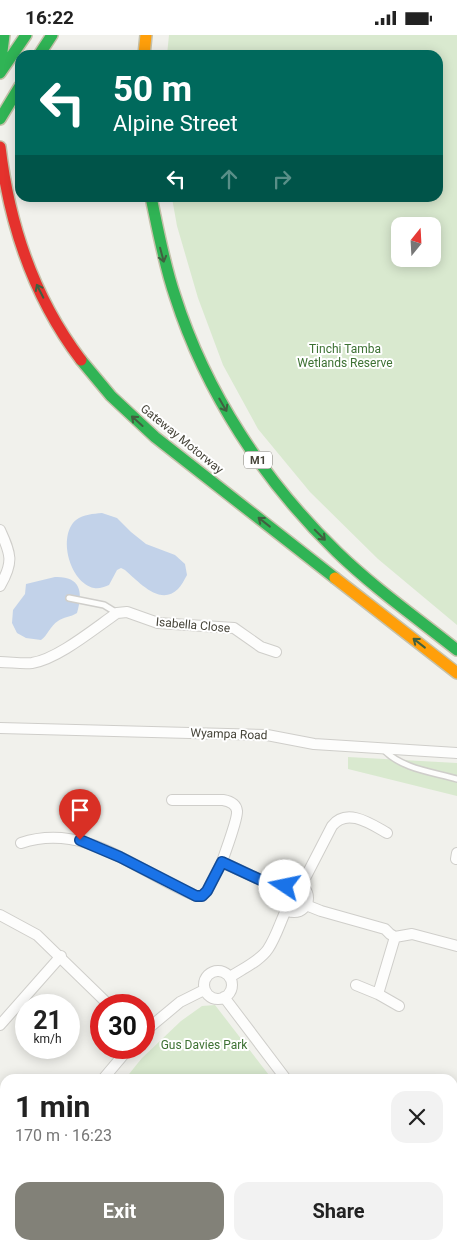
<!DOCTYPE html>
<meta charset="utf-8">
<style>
body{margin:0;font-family:Roboto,sans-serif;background:#f2f2f2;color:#222;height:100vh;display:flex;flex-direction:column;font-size:19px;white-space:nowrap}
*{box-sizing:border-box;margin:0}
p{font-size:16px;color:#767676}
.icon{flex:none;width:28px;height:28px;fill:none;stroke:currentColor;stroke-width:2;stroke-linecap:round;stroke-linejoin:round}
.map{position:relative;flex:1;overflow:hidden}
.drawer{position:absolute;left:0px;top:1039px;width:458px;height:176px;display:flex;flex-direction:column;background:#fff;border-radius:15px 15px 0 0;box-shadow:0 2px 12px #0003}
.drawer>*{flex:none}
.top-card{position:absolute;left:15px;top:15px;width:428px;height:152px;border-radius:15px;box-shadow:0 2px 12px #0003;background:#00695c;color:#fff;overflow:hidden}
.needle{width:32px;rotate:18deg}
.fabs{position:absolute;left:391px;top:182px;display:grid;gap:10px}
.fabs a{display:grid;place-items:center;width:50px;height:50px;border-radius:10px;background:#fff;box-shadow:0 2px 12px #0003;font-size:25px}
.speed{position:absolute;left:15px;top:959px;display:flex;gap:10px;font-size:25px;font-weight:700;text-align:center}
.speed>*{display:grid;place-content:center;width:65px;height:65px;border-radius:50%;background:#fff;box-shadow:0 2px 12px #0003;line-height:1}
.speed small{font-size:12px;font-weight:400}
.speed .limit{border:8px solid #d22;background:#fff;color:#111}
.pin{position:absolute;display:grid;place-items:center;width:42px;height:42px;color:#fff;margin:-51px -21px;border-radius:50% 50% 50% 0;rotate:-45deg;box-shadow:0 0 5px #0007}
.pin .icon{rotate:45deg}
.me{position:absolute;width:55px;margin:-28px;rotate:281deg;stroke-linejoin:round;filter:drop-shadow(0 0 4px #0008)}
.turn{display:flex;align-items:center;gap:18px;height:105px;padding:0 15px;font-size:22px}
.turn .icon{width:65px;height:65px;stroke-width:2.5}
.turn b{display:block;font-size:35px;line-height:42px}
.lanes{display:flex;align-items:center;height:48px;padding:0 15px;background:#0003;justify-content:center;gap:25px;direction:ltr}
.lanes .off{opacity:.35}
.round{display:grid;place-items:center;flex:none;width:52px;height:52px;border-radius:15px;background:#f2f2f2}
.headline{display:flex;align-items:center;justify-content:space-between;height:85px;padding:0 15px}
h1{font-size:30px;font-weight:700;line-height:38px}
.button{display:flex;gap:10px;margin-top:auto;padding:10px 15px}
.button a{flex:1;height:58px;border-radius:15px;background:#828178;color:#fff;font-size:20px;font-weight:700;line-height:58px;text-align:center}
.button a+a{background:#f2f2f2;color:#222}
.status{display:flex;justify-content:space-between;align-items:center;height:35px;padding:0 25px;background:#fff;direction:ltr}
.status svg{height:14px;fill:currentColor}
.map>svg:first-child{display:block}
.green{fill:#d9e9cf;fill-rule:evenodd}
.water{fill:#c2d2e9}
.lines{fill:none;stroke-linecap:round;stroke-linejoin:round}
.stream{stroke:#c2d2e9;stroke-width:2.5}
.lane-casing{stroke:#cfceca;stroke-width:8}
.street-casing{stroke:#cfceca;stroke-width:12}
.fast-casing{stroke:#c6c2ab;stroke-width:14}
.slow-casing{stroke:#c6c2ab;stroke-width:14}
.jam-casing{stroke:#c6c2ab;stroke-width:14}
.lane{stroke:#fdfdfc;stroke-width:5}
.street{stroke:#fdfdfc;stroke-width:10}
.fast{stroke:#30b455;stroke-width:11}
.slow{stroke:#ff9f0a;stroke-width:11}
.jam{stroke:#e5322d;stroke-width:11}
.oneway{stroke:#406040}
.route-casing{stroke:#114b97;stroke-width:12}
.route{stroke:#1a73e8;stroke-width:9}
.labels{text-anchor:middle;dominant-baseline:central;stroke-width:4;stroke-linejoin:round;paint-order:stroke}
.shield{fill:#fff;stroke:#7e7c74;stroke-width:1}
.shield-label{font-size:11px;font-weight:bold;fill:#464439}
.park-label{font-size:12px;fill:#3d7133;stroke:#fff}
.street-label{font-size:12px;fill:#464439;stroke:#fff}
</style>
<div class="status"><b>16:22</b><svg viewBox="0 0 49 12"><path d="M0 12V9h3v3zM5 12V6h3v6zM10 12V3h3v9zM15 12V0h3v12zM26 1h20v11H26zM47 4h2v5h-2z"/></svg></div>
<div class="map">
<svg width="457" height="1214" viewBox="0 0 457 1214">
<rect width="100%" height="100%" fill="#f1f1ec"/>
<path class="green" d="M169 0H457V590L378 524 310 457 258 394 223 330 198 263 177 191 172 163 438 162V20H167ZM400 191H432V224H400Z
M348 722 457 728V761L348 734Z
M215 970 272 1044H125L142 1023 181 986 202 971Z
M152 1210H344L347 1214H159Z"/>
<path class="water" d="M102 478 117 483 131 497 146 509 175 520 185 529 187 540C184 545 182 550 178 554 160 572 138 546 125 535L121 533 117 535 109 550C104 552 99 554 94 553 70 548 57 501 76 485 84 479 93 479 102 478Z
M55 542C79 541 84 555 77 578 71 582 63 582 58 586 50 591 48 600 41 605L26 603 17 598 12 588 13 575 25 559 26 549Z"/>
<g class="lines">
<path class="stream" d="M183 1210 190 1214"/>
<g class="lane-casing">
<path id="lane" d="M69 563 104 570 117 578
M384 715C402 734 433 737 457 744"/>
</g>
<g class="street-casing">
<path id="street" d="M0 495C11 519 14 527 0 551
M0 627C10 627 22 629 32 628 58 624 95 593 117 578L127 577 158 588 234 593 261 612 276 617
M0 693 267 700 314 709 457 718
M172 765H223C229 766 236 768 237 776 238 784 225 817 222 827
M21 808C87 786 138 838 196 861H202L207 856 222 827 282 855
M456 824 457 818
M280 863a14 14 0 1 1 28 0a14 14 0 1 1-28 0Z
M301 851 332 791C347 772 371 789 387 798
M306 870 321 876 385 894 390 899 395 902 412 899 457 911
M0 880 37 900 109 970
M395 902 378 959 399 971
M204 950a14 14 0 1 1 28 0a14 14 0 1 1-28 0Z
M230 942C242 934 260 926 268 914 276 902 280 888 286 875
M356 950 378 959
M224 962 286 1044
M0 990 61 921
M144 997 180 967 204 955
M103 1044 130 1012
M452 1070 457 1069
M0 1119 5 1121
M452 1193 457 1191
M9 1214 11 1210
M418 1214 424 1210"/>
</g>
<g class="fast-casing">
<path id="fast" d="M39 20 52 0
M0 33 4 0
M0 38 26 0
M0 84 20 51
M151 162C158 195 164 229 175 261 206 358 264 446 337 517 374 553 417 583 457 615
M81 325 111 361 155 402 335 543"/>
</g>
<g class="slow-casing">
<path id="slow" d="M144 20 146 0
M335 543 457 638"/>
</g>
<g class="jam-casing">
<path id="jam" d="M0 112C9 188 34 263 81 325"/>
</g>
<use href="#lane" class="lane"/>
<use href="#street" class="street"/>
<use href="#fast" class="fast"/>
<use href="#slow" class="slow"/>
<use href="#jam" class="jam"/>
</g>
<defs><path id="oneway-shaft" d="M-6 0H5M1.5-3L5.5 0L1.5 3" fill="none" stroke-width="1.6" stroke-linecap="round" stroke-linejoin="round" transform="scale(1.25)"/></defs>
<g class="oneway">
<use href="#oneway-shaft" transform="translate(162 220) rotate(75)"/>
<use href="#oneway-shaft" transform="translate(40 256) rotate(-117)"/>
<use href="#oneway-shaft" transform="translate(223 370) rotate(60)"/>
<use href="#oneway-shaft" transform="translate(137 386) rotate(-138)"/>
<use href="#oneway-shaft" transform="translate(264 487) rotate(-142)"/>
<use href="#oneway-shaft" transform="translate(320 500) rotate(45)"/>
<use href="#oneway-shaft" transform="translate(419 608) rotate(-142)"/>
</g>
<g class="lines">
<g class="route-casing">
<path id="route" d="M80 805 120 822 196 861H202L207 856 222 827 282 855 285 851"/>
</g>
<use href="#route" class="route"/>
</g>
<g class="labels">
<rect class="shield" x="244" y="416.5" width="28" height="17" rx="4"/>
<g class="shield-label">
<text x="258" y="425">M1</text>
</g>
<g class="park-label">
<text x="345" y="314">Tinchi Tamba<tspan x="345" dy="14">Wetlands Reserve</tspan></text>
<text x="204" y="1010">Gus Davies Park</text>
</g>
<g class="street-label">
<text transform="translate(182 404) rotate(39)">Gateway Motorway</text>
<text transform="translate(193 590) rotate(5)">Isabella Close</text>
<text transform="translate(229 699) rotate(2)">Wyampa Road</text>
</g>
</g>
</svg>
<div class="fabs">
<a><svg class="needle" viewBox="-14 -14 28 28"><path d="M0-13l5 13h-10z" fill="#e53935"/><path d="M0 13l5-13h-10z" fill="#767676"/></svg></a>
</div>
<div class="speed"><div>21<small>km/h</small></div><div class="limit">30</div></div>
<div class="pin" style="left:80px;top:805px;background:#d93025"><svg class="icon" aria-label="arrive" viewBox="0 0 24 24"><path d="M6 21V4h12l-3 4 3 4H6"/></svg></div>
<svg class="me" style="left:285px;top:851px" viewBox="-20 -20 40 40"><circle r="19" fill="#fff"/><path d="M0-13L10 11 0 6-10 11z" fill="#1a73e8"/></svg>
<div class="top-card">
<div class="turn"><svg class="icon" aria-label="left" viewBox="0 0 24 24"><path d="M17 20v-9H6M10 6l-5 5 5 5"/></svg><div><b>50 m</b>Alpine Street</div></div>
<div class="lanes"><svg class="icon" aria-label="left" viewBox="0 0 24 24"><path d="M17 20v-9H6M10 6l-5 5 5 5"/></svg><svg class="icon off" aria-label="ahead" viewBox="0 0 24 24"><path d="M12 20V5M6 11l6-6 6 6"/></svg><svg class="icon off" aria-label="right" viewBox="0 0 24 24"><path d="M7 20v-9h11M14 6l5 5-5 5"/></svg></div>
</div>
<section class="drawer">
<div class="headline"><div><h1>1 min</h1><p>170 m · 16:23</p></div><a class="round"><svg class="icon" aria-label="close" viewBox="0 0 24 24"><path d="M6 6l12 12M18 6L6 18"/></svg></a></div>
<div class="button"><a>Exit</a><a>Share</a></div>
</section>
</div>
